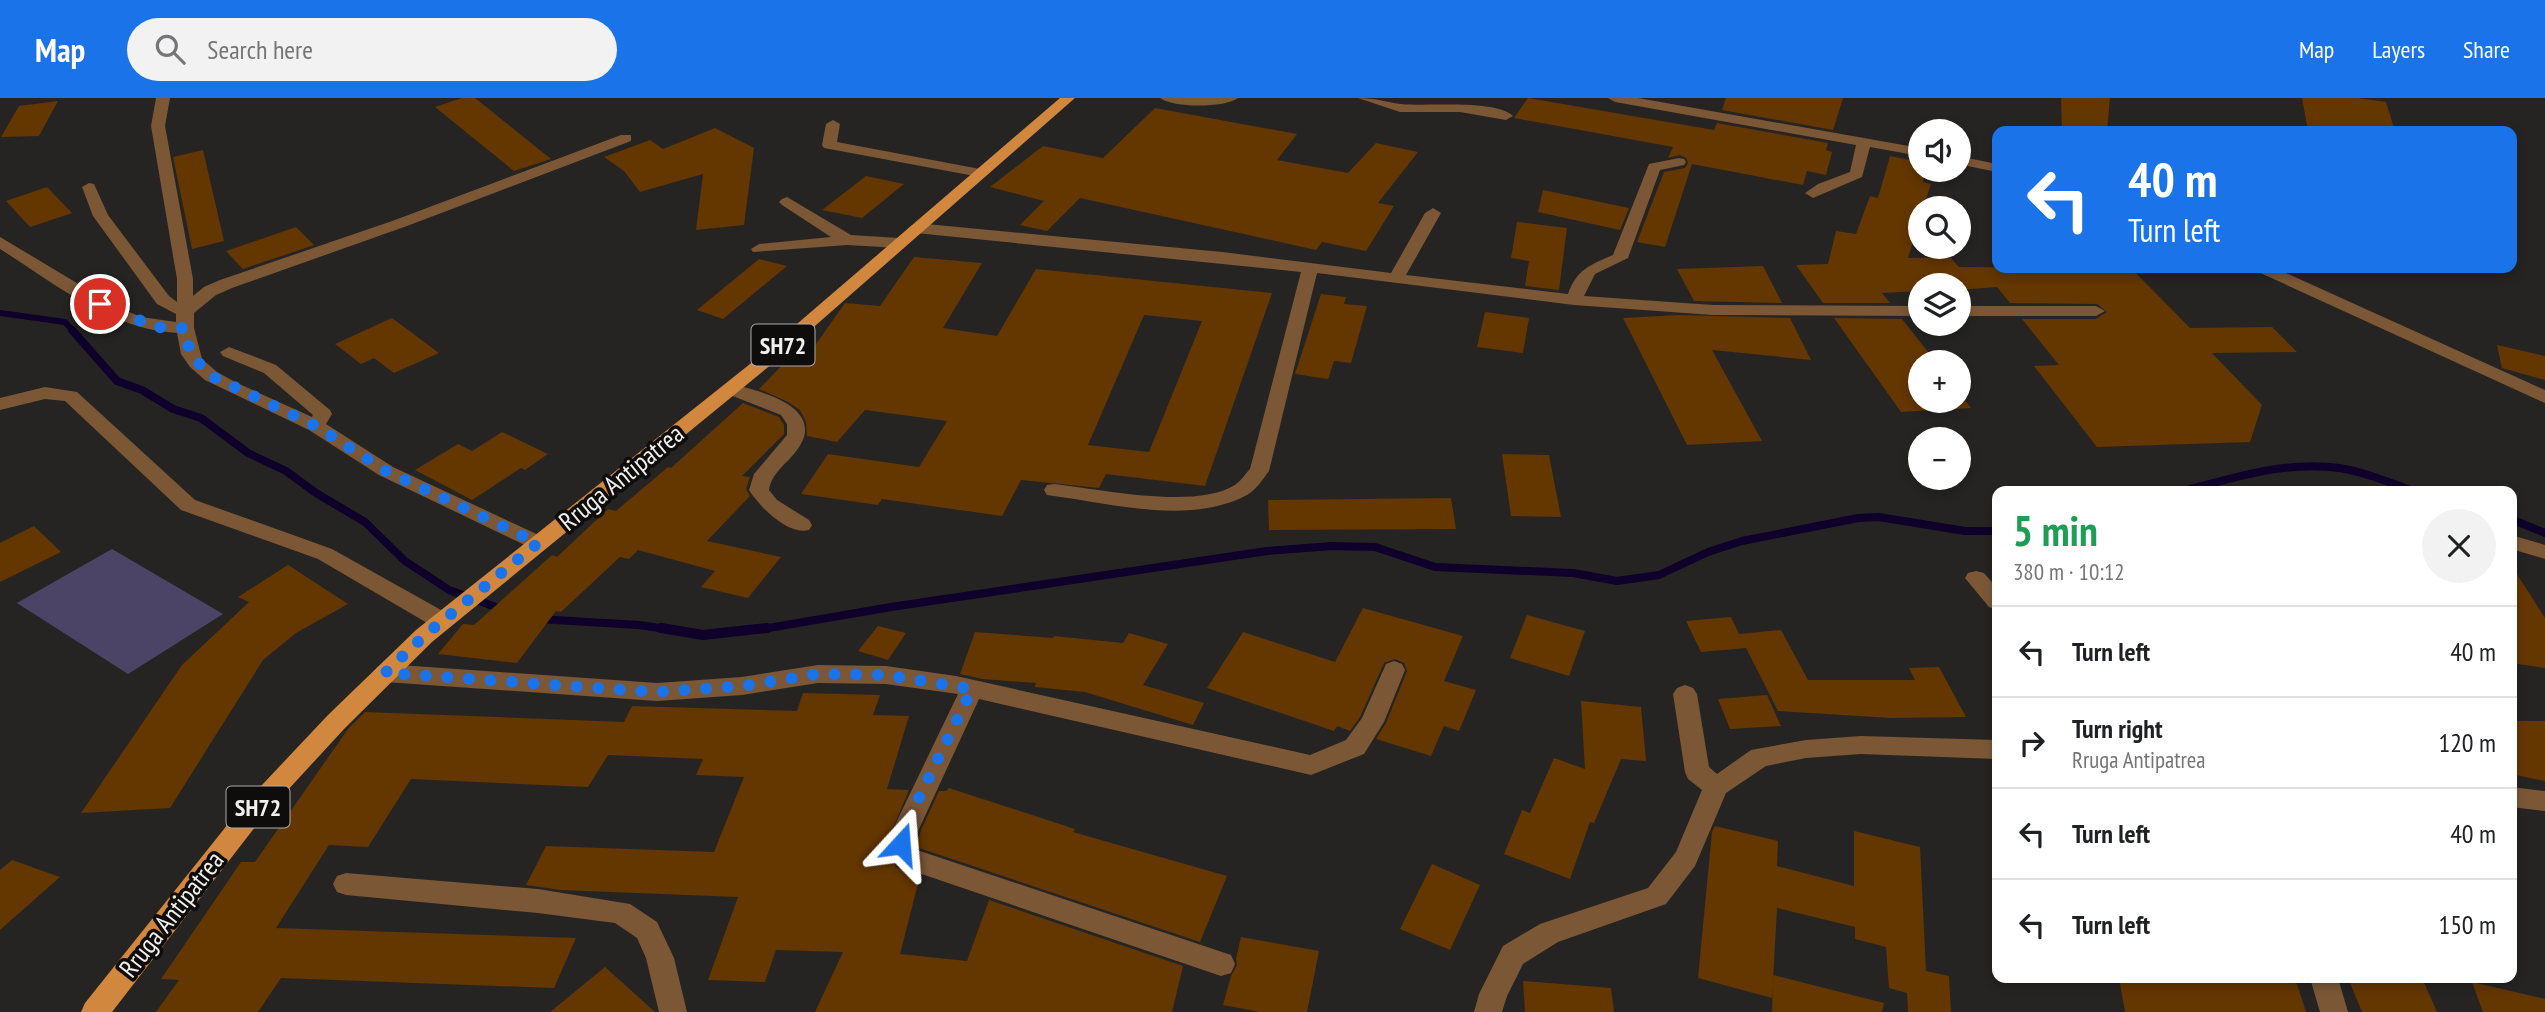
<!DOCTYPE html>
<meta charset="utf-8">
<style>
body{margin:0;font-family:"PT Sans Narrow",sans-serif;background:#f2f2f2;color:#202124;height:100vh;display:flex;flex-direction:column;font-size:26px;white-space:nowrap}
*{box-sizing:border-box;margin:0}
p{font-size:23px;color:#757577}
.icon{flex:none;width:38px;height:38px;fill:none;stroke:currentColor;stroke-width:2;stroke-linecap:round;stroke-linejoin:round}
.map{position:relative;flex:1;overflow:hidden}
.panel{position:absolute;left:1992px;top:388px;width:525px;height:497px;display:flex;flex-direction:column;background:#fff;border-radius:14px;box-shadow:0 4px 10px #0003}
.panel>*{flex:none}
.top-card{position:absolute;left:1992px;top:28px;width:525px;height:147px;border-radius:14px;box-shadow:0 4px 10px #0003;background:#1a73e8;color:#fff;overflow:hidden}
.controls{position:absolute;left:1908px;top:21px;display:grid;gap:14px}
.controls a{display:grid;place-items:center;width:63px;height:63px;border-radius:50%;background:#fff;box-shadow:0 4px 10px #0003;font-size:35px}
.pin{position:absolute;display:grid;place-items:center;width:60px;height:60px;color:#fff;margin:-30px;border:4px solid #fff;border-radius:50%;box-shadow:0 2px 7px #0007}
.me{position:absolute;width:77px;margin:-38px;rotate:19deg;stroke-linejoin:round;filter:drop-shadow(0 0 5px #0008)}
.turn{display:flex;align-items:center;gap:24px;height:147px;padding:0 21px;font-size:32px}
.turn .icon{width:91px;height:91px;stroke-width:2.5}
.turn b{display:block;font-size:49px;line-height:60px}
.round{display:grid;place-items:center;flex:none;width:74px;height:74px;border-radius:37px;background:#f2f2f2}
.headline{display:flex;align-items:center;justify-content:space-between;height:119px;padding:0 21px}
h1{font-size:42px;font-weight:800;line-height:52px;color:#1e9e55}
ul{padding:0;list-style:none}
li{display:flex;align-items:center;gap:21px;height:91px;padding:0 21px;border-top:2px solid #e0e0e0}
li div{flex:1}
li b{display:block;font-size:26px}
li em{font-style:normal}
header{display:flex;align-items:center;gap:42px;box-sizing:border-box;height:98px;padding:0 35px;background:#1a73e8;color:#fff}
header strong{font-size:33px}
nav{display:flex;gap:38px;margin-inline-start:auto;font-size:24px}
.search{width:490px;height:63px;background:#f2f2f2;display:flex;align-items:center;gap:18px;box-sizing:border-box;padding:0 24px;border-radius:38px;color:#757577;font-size:26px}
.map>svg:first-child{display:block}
.green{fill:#4c4467}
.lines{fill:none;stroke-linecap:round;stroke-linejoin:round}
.stream-far2{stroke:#0e002a;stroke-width:6}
.stream-far1{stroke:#0e002a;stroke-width:8}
.stream{stroke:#0e002a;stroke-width:10}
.building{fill:#643600;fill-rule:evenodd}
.minor{fill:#7b5736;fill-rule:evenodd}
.major{fill:#d2873e;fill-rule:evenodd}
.route{stroke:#1a73e8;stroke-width:12;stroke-dasharray:0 21.6}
.labels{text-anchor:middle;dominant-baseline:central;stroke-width:7;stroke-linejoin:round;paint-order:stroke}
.shield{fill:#0e0d0c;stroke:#aeacab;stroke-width:2}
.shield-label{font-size:24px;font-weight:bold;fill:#f2f0ef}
.street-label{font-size:26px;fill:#f2f0ef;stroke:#0e0d0c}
</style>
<header>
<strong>Map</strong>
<div class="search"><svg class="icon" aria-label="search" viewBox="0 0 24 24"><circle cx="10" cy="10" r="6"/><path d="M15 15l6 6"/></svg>Search here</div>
<nav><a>Map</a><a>Layers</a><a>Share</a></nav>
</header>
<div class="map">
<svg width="2545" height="914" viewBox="0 0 2545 914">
<rect width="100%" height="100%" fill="#262422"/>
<path class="green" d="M112 451 223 516 128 576 17 505Z"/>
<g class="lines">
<path class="stream-far2" d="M0 215 65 224 74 234"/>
<path class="stream-far1" d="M72 232 117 283 142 292 173 311 201 320 248 355 286 373 316 395 365 424 405 463 449 492 504 512
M2179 394C2230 381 2285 362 2339 370 2365 374 2391 385 2416 394
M2511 421 2545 435
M538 521 639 527 673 532
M757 532 891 509 1267 453 1332 448 1375 449 1435 469 1573 475 1617 483 1659 477 1708 454 1742 443 1858 420 1879 419 1965 433H1997"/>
<path class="stream" d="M661 530 703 537 767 530"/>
</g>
<path class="building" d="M462 0H475L551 61 514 73 435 9Z
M1528 0 1714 32 1717 25 1828 45 1826 52 1832 54 1826 77 1807 73 1803 87 1692 66 1665 149 1637 144 1664 74 1685 70 1688 65 1686 60 1680 57 1668 60 1673 49 1514 20Z
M1726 0H1843L1833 32 1722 12Z
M2061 0H2110L2107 33H2062Z
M2302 0H2358L2386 4 2395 33H2308Z
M58 3 39 38 1 39 19 8Z
M1155 10 1297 36 1277 62 1348 75 1376 45 1418 54 1378 105 1394 108 1366 153 1322 144 1316 152 1080 100 1047 133 1020 127 1044 103 990 89 1043 48 1103 60Z
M715 30 754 50 744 127 696 132 703 76 640 94 624 73 604 59 650 42 663 51Z
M203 52 224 143 192 151 173 59Z
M1890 58 1920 64V72H1926L1923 84 1931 86 1923 110H1920V122L1908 160 1950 159 1959 169 2131 170 2190 230 2272 229 2297 254 2212 255 2262 307 2250 344 2097 349 2034 268 2059 267 2022 221H2096L2107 214 2097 206 2010 205 1997 189 1958 192V187H1920V193L1882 195 1890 205H1823L1796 167 1828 166 1836 133 1856 136 1870 98 1878 100Z
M866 78 904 86 862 120 822 112Z
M47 89 72 115 30 129 6 103Z
M1543 92 1629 110 1620 132 1538 114Z
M1517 124 1567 130 1559 192 1525 188 1529 163 1511 160Z
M296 129 314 147 243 171 226 153Z
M914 159 982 165 943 230 997 238 1036 171 1272 195 1205 388 1106 376 1099 390 1021 382 1002 418 882 401 878 407 801 396 828 356 919 369 947 323 865 312 837 344 807 338 806 324 800 312 788 304 759 291 789 260 804 263 845 205 880 208ZM1144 217 1202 223 1149 354 1088 347Z
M759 161 787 168 723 221 697 212Z
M1763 168 1782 205 1694 203 1677 171Z
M1321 196 1346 199 1344 206 1367 208 1351 265 1334 263 1328 281 1295 276Z
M1485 214 1529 220 1523 255 1477 249Z
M1679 217 1790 220 1811 262 1712 252 1762 343 1687 347 1623 220Z
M392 220 439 255 394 275 374 260 361 266 335 246Z
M1834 220 1902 221 1936 264H1920V303H1958V293L1971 310 1901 314Z
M2497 247 2545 258V282L2502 270Z
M743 305 779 319 784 327V336L742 378 750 379 746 391 750 398 707 443 781 459 748 500 701 489 715 473 638 452 629 461 620 459 561 514 556 513 517 565 438 556 463 526 474 527 552 457 557 459 608 411 616 413 668 369 671 370Z
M502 334 548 356 525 372 521 370 472 402 415 372 458 346 472 353Z
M1502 356 1549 357 1561 419 1511 418Z
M1451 400 1456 431 1269 432 1268 402Z
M34 428 61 454 0 484V445Z
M288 467 348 506 296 535 263 562 170 710 81 715 182 567 249 504 238 499Z
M2511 467 2545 520V570L2511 565Z
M1363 510 1463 538 1444 583 1476 592 1459 633 1444 628 1431 658 1376 641 1386 625 1407 573 1404 565 1395 561 1384 565 1360 619 1350 633 1337 628 1334 633 1207 590 1243 534 1335 564Z
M1527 517 1585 533 1569 578 1510 560Z
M1731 519 1739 536 1781 532 1808 582H1915L1909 570 1939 569 1966 619 1890 620 1778 613 1746 550 1701 554 1686 523Z
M878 528 906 535 888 562 858 553Z
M975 534 1053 540 1054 538 1123 545 1129 535 1168 546 1143 587 1204 605 1193 627 1085 594 1035 589 1036 585 982 581 960 576Z
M803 595 880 597 873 617 909 618 887 691 909 692 886 747 896 769 920 778 900 856 967 863 989 802 1183 868 1172 914H815L843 854 776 852 765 884 708 882 738 799 560 792 526 787 546 748 714 754 744 679 696 677 703 661 608 657 588 689 411 681 368 749 329 747 276 830 576 840 554 890 281 880 258 914H156L179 882 161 881 241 764H255L348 631 365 614 624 624 632 608 797 613Z
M1767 597 1781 628 1730 631 1718 601Z
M1581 603 1641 609 1646 663 1621 661 1594 725 1590 724 1570 781 1504 756 1522 712 1530 715 1554 660 1585 671Z
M2511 623H2545V683L2511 676Z
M949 690 1075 731 1073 734 1227 778 1200 844 919 750 917 746 921 732 939 693H946Z
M1715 728 1778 743 1777 768 1854 788V733L1920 749 1926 873 1949 878 1951 914H1908L1907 895 1889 890 1886 849 1855 841V829L1777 810 1772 900 1698 880 1712 734Z
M12 762 60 779 0 832V772Z
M1432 766 1480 787 1450 852 1400 831Z
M1241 839 1319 853 1307 914H1260L1223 907 1231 878 1237 867 1236 861Z
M605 869 655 914H550Z
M1773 877 1884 905 1882 914H1772Z
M2119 880H2295L2306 914H2125Z
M2348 880H2422L2437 914H2362Z
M1523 883 1611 890 1614 914H1525Z
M2472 884 2545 901V914H2483Z"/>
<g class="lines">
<path class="minor" d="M156 0H170L165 28 193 181V198L204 189 220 182 395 122 621 37H631V43L407 128 232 190 216 197 194 215V230L202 261 217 274 237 285 312 319 313 317 264 275 223 258 220 254 229 249 276 267 330 312 332 316 326 326 393 369 545 440 548 445 545 450H531L379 377 309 332 205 282 190 269 181 256 177 235C109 231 56 186 0 151V139L117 209 141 219 176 224V216L157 206 93 118 82 89 89 85 94 86 108 117 169 198 177 204V181L151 28Z
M1160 0H1238C1225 10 1173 10 1160 0Z
M1358 0C1376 0 1385 4 1401 6 1427 9 1494 1 1513 18L1506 22 1460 14H1400Z
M1608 0H1638L1920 50V58L1870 49 1862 79 1813 100 1805 95 1818 86 1850 74 1856 47 1615 4Z
M833 22 840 26 837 44 980 71 987 75 980 79 824 50 822 47 826 26Z
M1958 58 1997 66V74L1958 66Z
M1679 60 1684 61 1686 64 1684 67 1660 72 1628 160 1595 176 1584 198 1713 207 1920 208V218L1713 217 1574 207 1317 175 1269 373C1263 381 1256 392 1247 397 1191 427 1114 406 1054 398L1047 397 1044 392 1047 387 1054 386C1100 391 1195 412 1235 387 1241 383 1245 376 1250 371L1301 174 916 135 908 130 916 125 1222 154 1391 175 1425 115 1433 110 1441 115 1406 177 1568 196C1577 171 1590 167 1613 157L1649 66Z
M787 99 851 137 899 140 907 145 899 150 847 147 753 154 751 151 759 146 831 139 782 107 779 104 782 101Z
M2254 170H2275L2545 292V305L2256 173Z
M1958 208H2096L2105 213 2096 218H1958Z
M731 286C762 293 828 310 797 352 787 366 772 374 769 392L777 402 809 422 812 427 809 432C788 438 759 408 749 392L754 376 787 337V326L781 317 725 295 722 291 725 287Z
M45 289 77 294 195 402 332 451 450 517 453 523 450 529 442 531 434 529 318 461 181 412 65 303 45 301 0 312V300Z
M2511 437 2545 447V461L2511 451Z
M1976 473 1984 475 1997 490V512L1989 509 1965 480 1968 475Z
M1394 563 1402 566 1405 572 1384 624 1364 656 1311 677 979 601 919 731 914 746 917 752 1231 857 1235 866 1231 875 1221 878 898 768 888 746 893 731 958 596 886 586 818 585 742 597 657 603 385 584 377 581 374 575 377 569 385 566 657 585 742 579 818 567 886 568 956 578 1310 657 1346 642 1362 620 1386 566Z
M1685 587 1693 590 1697 596 1709 669 1717 676 1751 652 1806 642 1861 638 1997 642V661L1861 656 1806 660 1766 668 1726 695 1695 768 1666 806 1558 844 1523 866 1507 898 1502 914H1474L1479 896 1503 848 1540 826 1648 790 1676 754 1702 692 1688 681 1685 674 1673 596 1677 590Z
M2511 689 2545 693V713L2511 709Z
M346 775 538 791 630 806 657 824 674 860 687 914H659L646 860 637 840 615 825 538 815 346 797 337 794 333 786 337 778Z
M2310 880H2338L2348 914H2320Z"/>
<path class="major" d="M1060 0H1075L767 270 432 544 345 630 262 720 112 914H81L85 905 244 706 328 617 416 532 755 262Z"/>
</g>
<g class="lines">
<path class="route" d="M100 206 156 229 185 230 190 256 211 278 316 328 386 373 538 445 424 538 385 575 657 594 742 588 818 576 886 577 972 591 915 708 901 746"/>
</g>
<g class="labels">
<g class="shield">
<rect x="751.5" y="226.5" width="63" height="41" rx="5"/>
<rect x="226.5" y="688.5" width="63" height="41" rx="5"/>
</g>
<g class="shield-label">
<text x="783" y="247">SH72</text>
<text x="258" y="709">SH72</text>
</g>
<g class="street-label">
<text transform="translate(621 379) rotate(-39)">Rruga Antipatrea</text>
<text transform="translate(171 816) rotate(-52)">Rruga Antipatrea</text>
</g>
</g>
</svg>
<div class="controls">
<a><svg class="icon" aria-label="sound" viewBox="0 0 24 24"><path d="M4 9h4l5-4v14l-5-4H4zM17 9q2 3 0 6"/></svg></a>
<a><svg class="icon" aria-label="search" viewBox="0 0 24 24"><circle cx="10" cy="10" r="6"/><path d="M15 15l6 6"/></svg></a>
<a><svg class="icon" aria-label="layers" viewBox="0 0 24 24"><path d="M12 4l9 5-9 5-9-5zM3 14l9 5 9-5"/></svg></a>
<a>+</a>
<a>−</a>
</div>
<div class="pin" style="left:100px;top:206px;background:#d93025"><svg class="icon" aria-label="arrive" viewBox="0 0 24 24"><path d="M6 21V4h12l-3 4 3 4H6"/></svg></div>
<svg class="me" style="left:901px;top:746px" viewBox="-20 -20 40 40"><path d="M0-17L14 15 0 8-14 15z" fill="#1a73e8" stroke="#fff" stroke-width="4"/></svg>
<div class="top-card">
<div class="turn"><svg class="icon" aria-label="left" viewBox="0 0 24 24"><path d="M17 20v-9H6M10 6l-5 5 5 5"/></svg><div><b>40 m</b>Turn left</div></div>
</div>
<section class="panel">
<div class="headline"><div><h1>5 min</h1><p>380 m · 10:12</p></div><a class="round"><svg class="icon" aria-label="close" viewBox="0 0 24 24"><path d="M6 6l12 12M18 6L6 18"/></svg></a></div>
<ul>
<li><svg class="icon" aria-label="left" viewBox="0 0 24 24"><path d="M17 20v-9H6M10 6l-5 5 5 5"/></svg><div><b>Turn left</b></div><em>40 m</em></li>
<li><svg class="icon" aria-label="right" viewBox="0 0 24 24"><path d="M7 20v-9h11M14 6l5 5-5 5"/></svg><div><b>Turn right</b><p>Rruga Antipatrea</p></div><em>120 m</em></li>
<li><svg class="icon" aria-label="left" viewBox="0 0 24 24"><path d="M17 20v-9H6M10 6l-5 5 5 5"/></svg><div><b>Turn left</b></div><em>40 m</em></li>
<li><svg class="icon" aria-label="left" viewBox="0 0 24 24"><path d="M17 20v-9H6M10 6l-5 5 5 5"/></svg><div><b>Turn left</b></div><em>150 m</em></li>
</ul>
</section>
</div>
